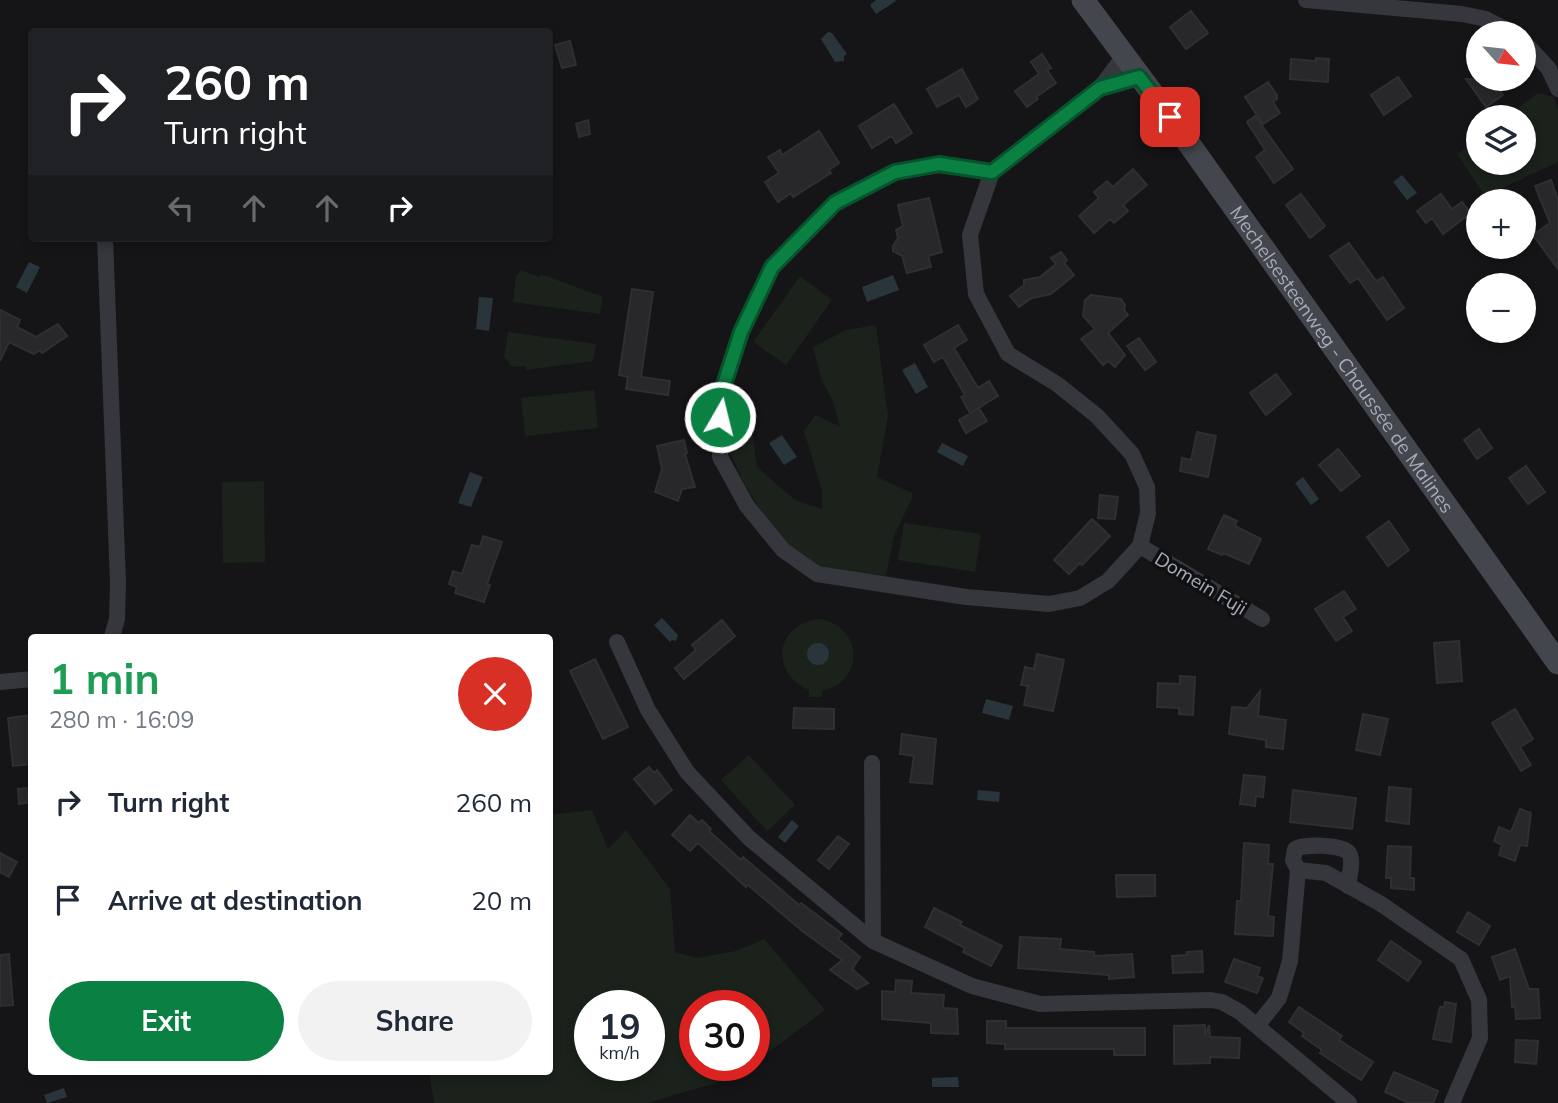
<!DOCTYPE html>
<meta charset="utf-8">
<style>
body{margin:0;font-family:Mulish,sans-serif;background:#f2f2f3;color:#1f2937;height:100vh;display:flex;flex-direction:column;font-size:26px;white-space:nowrap}
*{box-sizing:border-box;margin:0}
p{font-size:23px;color:#747a83}
.icon{flex:none;width:38px;height:38px;fill:none;stroke:currentColor;stroke-width:2;stroke-linecap:round;stroke-linejoin:round}
.map{position:relative;flex:1;overflow:hidden}
.details{position:absolute;left:28px;top:634px;width:525px;height:441px;display:flex;flex-direction:column;background:#fff;border-radius:7px;box-shadow:0 4px 10px #0003}
.details>*{flex:none}
.top-card{position:absolute;left:28px;top:28px;width:525px;height:214px;border-radius:7px;box-shadow:0 4px 10px #0003;background:#202124;color:#fff;overflow:hidden}
.needle{width:46px;rotate:117deg}
.controls{position:absolute;left:1466px;top:21px;display:grid;gap:14px}
.controls a{display:grid;place-items:center;width:70px;height:70px;border-radius:50%;background:#fff;box-shadow:0 4px 10px #0003;font-size:35px}
.speed{position:absolute;left:574px;top:990px;display:flex;gap:14px;font-size:35px;font-weight:700;text-align:center}
.speed>*{display:grid;place-content:center;width:91px;height:91px;border-radius:50%;background:#fff;box-shadow:0 4px 10px #0003;line-height:1}
.speed small{font-size:18px;font-weight:400}
.speed .limit{border:10px solid #d22;background:#fff;color:#111}
.pin{position:absolute;display:grid;place-items:center;width:60px;height:60px;color:#fff;margin:-30px;border-radius:14px;box-shadow:0 4px 10px #0006}
.me{position:absolute;width:77px;margin:-38px;rotate:8deg;stroke-linejoin:round;filter:drop-shadow(0 0 5px #0008)}
.turn{display:flex;align-items:center;gap:24px;height:147px;padding:0 21px;font-size:32px}
.turn .icon{width:91px;height:91px;stroke-width:2.5}
.turn b{display:block;font-size:49px;line-height:60px}
.lanes{display:flex;align-items:center;height:66px;padding:0 21px;background:#0003;justify-content:center;gap:35px;direction:ltr}
.lanes .off{opacity:.35}
.round{display:grid;place-items:center;flex:none;width:74px;height:74px;border-radius:37px;background:#f2f2f3}
.summary{display:flex;align-items:center;justify-content:space-between;height:119px;padding:0 21px}
h1{font-size:42px;font-weight:700;line-height:52px;color:#1e9e55}
.cta{display:flex;gap:14px;margin-top:auto;padding:14px 21px}
.cta a{flex:1;height:80px;border-radius:42px;background:#0b8043;color:#fff;font-size:28px;font-weight:700;line-height:80px;text-align:center}
.cta a+a{background:#f2f2f3;color:#1f2937}
ul{padding:0;list-style:none}
li{display:flex;align-items:center;gap:21px;height:98px;padding:0 21px}
li div{flex:1}
li b{display:block;font-size:26px}
li em{font-style:normal}
.map>svg:first-child{display:block}
.green{fill:#1a221b;fill-rule:evenodd}
.water{fill:#2a353b}
.building{fill:#28282b;stroke:#2f2f33;stroke-width:2}
.lines{fill:none;stroke-linecap:round;stroke-linejoin:round}
.minor{stroke:#35373c;stroke-width:16}
.secondary{stroke:#43464c;stroke-width:23}
.route-casing{stroke:#07532c;stroke-width:18}
.route{stroke:#0b8043;stroke-width:12}
.labels{text-anchor:middle;dominant-baseline:central;stroke-width:7;stroke-linejoin:round;paint-order:stroke}
.street-label{font-size:19px;fill:#a6acb8;stroke:#101012}
</style>
<div class="map">
<svg width="1558" height="1103" viewBox="0 0 1558 1103">
<rect width="100%" height="100%" fill="#151517"/>
<path class="green" d="M1538 93 1554 97 1558 109V162L1485 196 1457 154 1479 138V163H1524V117H1506Z
M521 270 539 277 541 274 603 297 600 314 513 302 516 276Z
M800 276 832 300 786 365 753 342Z
M876 325 888 416 877 477 912 493V499L894 535 886 576 817 569 781 543 745 485 727 446 729 425 751 421 757 467 795 500 822 509V491L804 431 816 415 840 427 832 399 822 381 813 347 846 330Z
M508 332 596 344 593 361 526 370 525 366 512 367 504 357Z
M594 390 598 428 525 436 521 398Z
M264 481 265 562 223 563 222 482Z
M904 523 981 534 975 572 898 560Z
M819 619C863 626 866 681 822 691V697H809V690C769 672 775 625 819 619Z
M749 755 795 805 767 831 721 780Z
M592 810 608 849 626 830 670 889 675 952 697 958 736 951 764 939 825 1010 754 1063V1006H695V1066H751L736 1077 647 1103H434L429 1071H550V815ZM590 1006H649V1066H590Z"/>
<path class="water" d="M876 0H895L896 1 876 14 870 5Z
M828 32 832 33 847 54 844 56V61L835 62 821 39Z
M1402 175 1417 193 1407 200 1393 182Z
M29 262 40 267 27 293 16 287Z
M893 275 899 290 867 302 862 287Z
M479 297 493 298 489 331 476 329Z
M915 363 928 387 916 394 902 370Z
M782 435 797 457 784 465 769 443Z
M942 443 968 456 963 466 937 452Z
M470 472 483 477 471 507 458 503Z
M1303 477 1319 499 1311 505 1295 483Z
M662 618 678 635 676 641 672 640 670 642 654 625Z
M807 654a11 11 0 1 1 22 0a11 11 0 1 1-22 0Z
M986 699 1013 706 1009 720 982 713Z
M978 790 1000 792 999 802 977 800Z
M792 820 799 826 785 843 778 837Z
M958 1077 959 1087H932V1078Z
M64 1088 67 1097 47 1103 44 1095Z"/>
<path class="building" d="M1191 11 1208 33 1186 49 1170 27Z
M570 41 576 65 562 68 555 45Z
M1042 54 1051 68 1047 70 1056 83 1036 97 1038 99 1027 107 1015 91 1039 74 1031 62Z
M1316 58 1329 59 1328 82 1290 79 1291 59 1316 61Z
M962 69 978 99 966 107 959 95 937 107 927 89Z
M1398 77 1411 96 1384 115 1371 95Z
M1466 79H1491L1503 95 1486 107Z
M1268 82 1277 95V99L1273 102 1280 113 1263 124 1245 97Z
M894 104 912 133 896 143 892 136 872 148 859 126Z
M1255 116 1293 169 1274 183 1256 157 1265 150 1247 122Z
M588 120 590 134 579 137 576 124Z
M819 131 839 163 829 170 831 173 793 197 791 193 778 202 765 182 779 173 768 157 780 150 782 155Z
M1133 169 1147 185 1123 205 1128 211 1114 223 1110 219 1094 233 1079 216 1099 198 1094 192 1107 181 1113 187Z
M1551 180 1558 200V269L1533 235 1550 223 1535 186Z
M1301 194 1325 226 1310 238 1286 205Z
M1441 194 1452 209 1462 202 1471 213 1443 234 1432 218 1426 223 1417 211Z
M929 198 942 252 928 256 931 267 907 273 902 256 893 251V246L898 238 896 230 903 226 898 205Z
M1349 243 1376 281 1383 277 1404 308 1387 320 1358 278 1350 283 1330 256Z
M1061 252 1067 260 1064 263 1074 275 1051 294 1032 298 1019 307 1010 296 1024 285V280L1040 277 1056 264 1051 258Z
M632 289 653 292 641 377 670 381 668 395 626 389 628 377 619 375Z
M1091 295 1121 299 1125 305 1124 310 1128 315 1108 333 1125 355 1115 367 1108 361 1103 365 1081 339 1095 329 1083 316 1085 300Z
M0 310 20 320 17 327 36 337 58 324 67 336 42 353 40 350 34 354 9 342 0 361Z
M958 325 967 340 954 348 978 388 989 381 998 396 970 413 961 397 965 395 943 357 934 362 924 345Z
M1139 338 1156 362 1145 370 1127 346Z
M1276 374 1291 394 1266 415 1250 393Z
M979 408 987 421 966 433 959 420Z
M1479 429 1492 448 1477 459 1464 440Z
M1197 432 1216 436 1208 477 1180 471 1182 458 1191 460Z
M684 440 687 453 685 454 695 487 682 489 678 501 655 492 662 469 657 446Z
M1338 449 1360 476 1341 491 1319 465Z
M1526 466 1545 492 1528 504 1509 478Z
M1100 495 1118 497 1115 519 1098 518Z
M1224 515 1237 521 1235 526 1261 539 1249 564 1223 553 1222 555 1208 549Z
M1092 519 1110 536 1082 565 1080 563 1069 574 1054 560Z
M1389 521 1409 550 1388 566 1367 537Z
M483 536 502 542 487 584 490 585 484 602 455 593 457 587 449 584 453 571 462 574 472 545 480 547Z
M1344 591 1356 609 1343 617 1352 631 1336 641 1315 609Z
M722 620 735 636 684 679 675 668 696 650 692 645Z
M1459 641 1462 681 1437 683 1434 643Z
M1037 654 1064 660 1053 711 1024 705 1028 686 1021 685 1025 667 1034 669Z
M595 659 628 727 603 739 570 671Z
M1180 676 1195 677 1193 715 1179 714V708L1157 707 1158 683 1180 684Z
M1260 691 1258 716 1286 720 1283 749 1266 747V740L1229 734 1232 707 1247 708Z
M794 708 834 709V729L793 728Z
M1515 709 1533 739 1520 747 1531 765 1521 771 1492 723Z
M1363 714 1388 719 1380 755 1356 750Z
M32 715V764L13 766 8 718Z
M902 734 936 739 932 784 910 782 914 756 900 754Z
M649 767 654 773 657 770 672 790 655 804 634 779Z
M1244 775 1265 777 1263 797 1256 796 1255 806 1240 804Z
M1389 787 1411 789 1409 824 1386 821Z
M32 788V802L19 804 18 789Z
M1293 790 1356 798 1352 829 1290 822Z
M1520 809 1531 813 1527 846 1520 845 1515 861 1499 855 1502 845 1494 841 1499 827 1511 832Z
M690 815 699 823 702 820 711 829 709 831 741 860 743 857 799 905 801 903 842 934 838 939 860 957 852 969 868 983 857 989 830 970 842 960 801 930 748 885 746 887 698 843 690 851 672 835Z
M838 836 849 844 829 869 818 860Z
M1244 843 1269 845 1268 864H1273L1268 916 1274 917 1273 936 1235 934 1237 901H1241Z
M1388 846 1411 847 1410 878H1414V890L1391 888V878H1386Z
M0 853 17 862 9 877 0 872Z
M1116 875H1155V896L1117 897Z
M934 908 962 922 960 925 1002 946 991 966 963 952 965 948 925 927Z
M1468 912 1490 926 1479 945 1457 932Z
M1020 937 1061 939 1060 949 1094 952V956L1132 954 1134 977 1109 979V975L1018 968Z
M1391 941 1421 962 1408 981 1378 960Z
M1515 949 1529 989H1538L1540 1018 1516 1019 1515 1006 1512 1007 1510 976 1500 980 1492 957Z
M1202 951 1203 972 1173 973 1172 956 1187 955V952Z
M9 954 13 1005 0 1006V955Z
M1234 959 1260 968 1257 976 1263 978 1257 993 1225 982Z
M896 980 912 981 911 993 944 995 943 1008 957 1009 958 1034 931 1033V1023L882 1019V991L895 992Z
M1445 1002 1456 1004 1451 1042 1433 1039 1440 1007H1444Z
M1299 1007 1342 1036 1339 1040 1373 1062 1361 1080 1320 1053 1322 1050 1302 1036 1304 1033 1289 1022Z
M987 1021H1006V1028H1145V1055H1114V1049H1005V1044L987 1043Z
M1205 1025V1035L1209 1025 1210 1037 1240 1038 1239 1058 1210 1057V1063L1174 1064V1026Z
M1516 1040 1538 1041 1536 1064 1515 1062Z
M1394 1072 1438 1091 1433 1103H1409L1385 1092Z"/>
<g class="lines">
<path class="minor" d="M1306 0 1462 14 1486 19 1513 33
M1524 42 1549 69 1558 89
M1100 88 1139 77
M992 172 970 235 976 294 1008 354 1057 384 1097 416 1132 454 1147 487 1148 513 1140 546 1108 581 1080 598 1049 604 966 597 817 574 783 550 747 506 720 457V397L741 332 772 267 835 203 895 172 939 165 992 172 1100 88 1124 56
M105 238 118 582 117 619 112 637
M1140 546 1262 619
M617 642 648 710 687 772 749 838 873 941 972 986 1040 1004 1211 1000 1222 1002 1240 1012 1349 1103
M0 682 32 679
M872 763 873 941
M1348 886C1349 877 1354 861 1349 853 1342 844 1304 844 1295 849L1293 860 1298 870 1326 873 1381 904 1461 959 1479 1000 1480 1038 1452 1103
M1257 1026 1279 998 1290 961 1298 870"/>
<path class="secondary" id="s1" d="M1083 0 1170 117 1558 663"/>
</g>
<g class="lines">
<g class="route-casing">
<path id="route" d="M720 417V397L741 332 772 267 835 203 895 172 939 164 992 172 1100 88 1139 77 1170 117"/>
</g>
<use href="#route" class="route"/>
</g>
<g class="labels">
<g class="street-label">
<text stroke="none"><textPath href="#s1" startOffset="443">Mechelsesteenweg - Chaussée de Malines</textPath></text>
<text transform="translate(1201 583) rotate(31)">Domein Fuji</text>
</g>
</g>
</svg>
<div class="controls">
<a><svg class="needle" viewBox="-14 -14 28 28"><path d="M0-13l5 13h-10z" fill="#e53935"/><path d="M0 13l5-13h-10z" fill="#747a83"/></svg></a>
<a><svg class="icon" aria-label="layers" viewBox="0 0 24 24"><path d="M12 4l9 5-9 5-9-5zM3 14l9 5 9-5"/></svg></a>
<a>+</a>
<a>−</a>
</div>
<div class="speed"><div>19<small>km/h</small></div><div class="limit">30</div></div>
<div class="pin" style="left:1170px;top:117px;background:#d93025"><svg class="icon" aria-label="arrive" viewBox="0 0 24 24"><path d="M6 21V4h12l-3 4 3 4H6"/></svg></div>
<svg class="me" style="left:720px;top:417px" viewBox="-20 -20 40 40"><circle r="17" fill="#0b8043" stroke="#fff" stroke-width="3"/><path d="M0-11L8 9 0 5-8 9z" fill="#fff"/></svg>
<div class="top-card">
<div class="turn"><svg class="icon" aria-label="right" viewBox="0 0 24 24"><path d="M7 20v-9h11M14 6l5 5-5 5"/></svg><div><b>260 m</b>Turn right</div></div>
<div class="lanes"><svg class="icon off" aria-label="left" viewBox="0 0 24 24"><path d="M17 20v-9H6M10 6l-5 5 5 5"/></svg><svg class="icon off" aria-label="ahead" viewBox="0 0 24 24"><path d="M12 20V5M6 11l6-6 6 6"/></svg><svg class="icon off" aria-label="ahead" viewBox="0 0 24 24"><path d="M12 20V5M6 11l6-6 6 6"/></svg><svg class="icon" aria-label="right" viewBox="0 0 24 24"><path d="M7 20v-9h11M14 6l5 5-5 5"/></svg></div>
</div>
<section class="details">
<div class="summary"><div><h1>1 min</h1><p>280 m · 16:09</p></div><a class="round" style="background:#d93025;color:#fff"><svg class="icon" aria-label="close" viewBox="0 0 24 24"><path d="M6 6l12 12M18 6L6 18"/></svg></a></div>
<ul>
<li><svg class="icon" aria-label="right" viewBox="0 0 24 24"><path d="M7 20v-9h11M14 6l5 5-5 5"/></svg><div><b>Turn right</b></div><em>260 m</em></li>
<li><svg class="icon" aria-label="arrive" viewBox="0 0 24 24"><path d="M6 21V4h12l-3 4 3 4H6"/></svg><div><b>Arrive at destination</b></div><em>20 m</em></li>
</ul>
<div class="cta"><a>Exit</a><a>Share</a></div>
</section>
</div>
